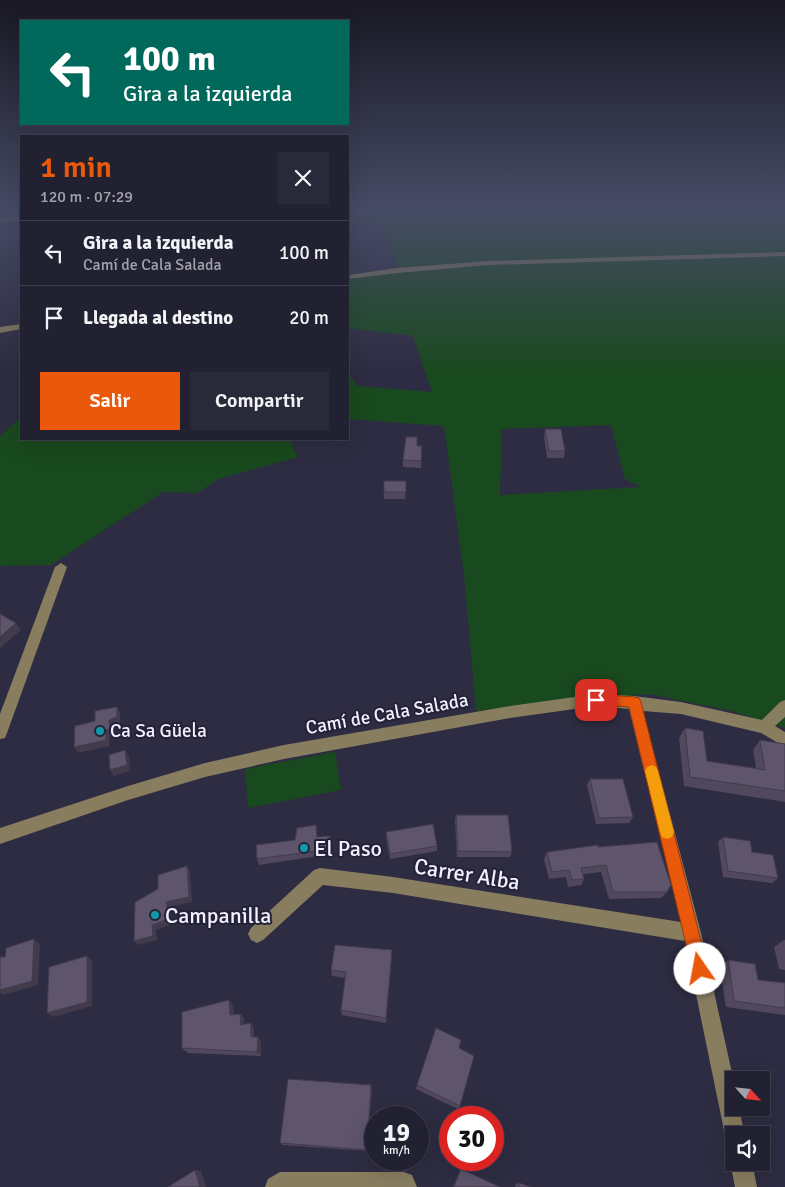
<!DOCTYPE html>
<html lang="es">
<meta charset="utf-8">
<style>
body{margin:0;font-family:Signika,sans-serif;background:#2a293a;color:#f1f3f6;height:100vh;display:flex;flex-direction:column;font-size:19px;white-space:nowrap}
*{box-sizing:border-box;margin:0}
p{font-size:16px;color:#a2a3ac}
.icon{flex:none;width:28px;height:28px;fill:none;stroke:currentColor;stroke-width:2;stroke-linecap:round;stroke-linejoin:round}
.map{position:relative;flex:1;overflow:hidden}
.side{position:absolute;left:20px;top:135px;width:329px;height:305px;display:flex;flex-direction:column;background:#222132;border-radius:0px;box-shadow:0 5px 20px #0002,0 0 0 1px #3f3e4d}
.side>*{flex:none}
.top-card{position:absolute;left:20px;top:20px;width:329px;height:105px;border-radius:0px;box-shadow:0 5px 20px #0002,0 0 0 1px #3f3e4d;background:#00695c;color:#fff;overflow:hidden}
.needle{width:32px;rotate:117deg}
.tools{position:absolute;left:725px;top:1071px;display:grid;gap:10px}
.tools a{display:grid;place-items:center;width:45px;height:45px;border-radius:0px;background:#222132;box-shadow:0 5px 20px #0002,0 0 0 1px #3f3e4d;font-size:25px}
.speed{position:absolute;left:364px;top:1106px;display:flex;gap:10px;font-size:25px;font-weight:700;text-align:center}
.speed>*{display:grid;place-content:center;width:65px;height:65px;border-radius:50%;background:#222132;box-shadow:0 5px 20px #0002,0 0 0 1px #3f3e4d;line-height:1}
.speed small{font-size:12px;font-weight:400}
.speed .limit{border:8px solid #d22;background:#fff;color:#111}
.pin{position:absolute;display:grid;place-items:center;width:42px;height:42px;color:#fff;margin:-21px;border-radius:10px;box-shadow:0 2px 8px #0006}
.me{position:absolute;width:55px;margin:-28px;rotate:348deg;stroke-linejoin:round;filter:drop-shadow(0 0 4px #0008)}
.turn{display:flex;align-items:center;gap:18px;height:105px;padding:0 20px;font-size:22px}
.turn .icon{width:65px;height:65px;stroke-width:2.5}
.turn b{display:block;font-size:35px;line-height:42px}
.round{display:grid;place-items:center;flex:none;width:52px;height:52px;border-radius:0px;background:#2a293a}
.headline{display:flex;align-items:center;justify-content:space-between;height:85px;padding:0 20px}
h1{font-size:30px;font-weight:600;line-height:38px;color:#ea580c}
.action{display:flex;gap:10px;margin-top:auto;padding:10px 20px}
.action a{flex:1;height:58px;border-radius:0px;background:#ea580c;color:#fff;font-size:20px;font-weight:600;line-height:58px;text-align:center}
.action a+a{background:#2a293a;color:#f1f3f6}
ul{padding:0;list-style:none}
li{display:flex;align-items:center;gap:15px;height:65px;padding:0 20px;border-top:1px solid #3f3e4d}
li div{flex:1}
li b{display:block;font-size:19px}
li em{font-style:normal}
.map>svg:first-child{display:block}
.green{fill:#19491e;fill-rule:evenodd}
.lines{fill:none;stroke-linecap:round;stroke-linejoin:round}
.minor{fill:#887d5f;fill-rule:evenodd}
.wall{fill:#51485d}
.shaded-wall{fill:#423b4c}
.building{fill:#5e546c;stroke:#423b4c}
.route{fill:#ea580c;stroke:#983908}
.slow{fill:#f59e0b}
.culture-dot{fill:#0f9aa8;stroke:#242237;stroke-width:2}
.labels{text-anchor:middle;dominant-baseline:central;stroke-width:4;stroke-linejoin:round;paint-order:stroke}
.street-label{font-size:19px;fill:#f1f0ff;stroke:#242237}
.poi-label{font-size:19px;fill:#f1f0ff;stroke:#242237;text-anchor:start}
.near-poi-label{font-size:22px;fill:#f1f0ff;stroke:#242237;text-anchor:start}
.near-street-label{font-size:22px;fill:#f1f0ff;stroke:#242237}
</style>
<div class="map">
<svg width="785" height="1187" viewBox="0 0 785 1187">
<rect width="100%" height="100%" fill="#2e2c42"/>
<path class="green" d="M348 208H785V728L732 711 649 694 476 711 464 575 444 426 348 419V373L357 386 432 392 413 336 348 328V280L398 269 390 242 374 218 348 222ZM611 425 625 479 640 487 500 495 502 429Z
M21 417V439H289L298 457 218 479 197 493 163 492 51 565 0 566V436Z
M335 752 341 790 248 808 245 769Z"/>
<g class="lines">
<path class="minor" d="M21 216V220L0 222V218Z
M785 252V256L488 265 397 273 348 279V275L397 268 488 261Z
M21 324V329L0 333V327Z
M61 563 67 567 7 733 5 738 0 739V714L55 567Z
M596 694 634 696 681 702 762 720 780 702 785 700V717L775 726 785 732V747L761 733 681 714 643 711 701 933 734 1082V1108H739L745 1135H734V1145L728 1142 725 1135 685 941 393 893 323 885 263 940 257 943 251 940 248 934 251 928 314 870 320 868 393 877 681 922 629 709 596 706 510 718 284 759 205 777 128 800 0 844V828L128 786 205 763 284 745 510 706Z
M734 1154V1162H752L757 1187H735L730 1162Z
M280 1172H404L412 1175 417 1187H265L268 1179Z"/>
</g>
<path class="wall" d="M545 429 565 451 564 458H547L544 436Z
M417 446H422L421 468 403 467V460Z
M406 481 405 499H384V492Z
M685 728 707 761 756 768 753 750 760 740 785 744V802L684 786 679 738Z
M590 779 633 817 629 823 596 824 587 785Z
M456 815 512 852 510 857H457L455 821Z
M317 831V837L330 836 331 854 259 865 257 859 295 840Z
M386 832 437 846V851L390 859 386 838Z
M723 837 752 852 778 878 772 883 723 877 718 842Z
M598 847 667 892 661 898 609 899 601 872 583 874 584 879 581 885 568 887 566 877 549 879 544 859 547 852Z
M784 940H785V970L779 969 774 947Z
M392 956 386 1023 342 1015 341 1010 345 978 332 976 331 970Z
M728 960 758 980 785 983V1015L726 1007 720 967Z
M229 1000 233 1006 234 1015 244 1019V1024L251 1023 254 1028V1037H258L261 1042V1056L188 1053 182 1048Z
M459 1048 460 1106 458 1109 416 1089 417 1085Z
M372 1089 367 1151 283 1145 280 1143Z
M461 1169 500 1187H453L460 1170Z
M519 1183 531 1187H515L516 1184Z"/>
<path class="shaded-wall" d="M16 623 21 630 0 648V637Z
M117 707 120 713V724L113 727V736L109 737 110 746 78 753 74 747 106 730 109 720Z
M125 750 129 757 130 771 114 776 110 770Z
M187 866 190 871 192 902 170 907 172 924 156 930 157 940 138 945 134 941 152 925Z
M34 939 40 944 38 985 3 995 0 993V990Z
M392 950V956L386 1023V1018Z
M87 956 92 961V1006L53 1017 47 1013Z
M229 1000 233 1006 234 1020 230 1015Z
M241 1014 244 1019V1030L240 1025Z
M251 1023 254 1028V1042L251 1037Z
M258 1037 261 1042V1056L257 1052Z
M371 1085 372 1089 367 1151V1150Z
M195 1170 201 1171 206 1187H200Z"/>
<path class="building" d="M545 429H561L565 451H549Z
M406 437H417V446H422L421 461 403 460Z
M384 481H406V492H384Z
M0 614 16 623 0 637Z
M117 707V717L109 720 110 729 106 730V740L74 747 75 726 95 721V711Z
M685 728 703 731 707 761 765 770 760 740 785 744V791L690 777Z
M125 750 127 765 110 770 109 755Z
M590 779H623L633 817 599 818Z
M456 815H508L512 852 458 851Z
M433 824 437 846 390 854 386 832Z
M316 825 317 837 330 836V849L257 859 256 845 295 840 297 828Z
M723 837 750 841 752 852 773 855 778 878 728 871Z
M657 842 671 885 667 892H613L606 865 581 868 584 879 572 880 569 870 552 872 547 852 598 845V847Z
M187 866 189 897 166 902 169 919 152 925 153 936 134 941 135 902 158 889V875Z
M34 939 32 981 0 990V957H5L6 948Z
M335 945 392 950 386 1018 341 1010 346 972 331 970Z
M87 956V1002L47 1013 49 967Z
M728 960 755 964 758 980 785 983V1008L734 1001Z
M229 1000 230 1015 241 1014 240 1025 251 1023V1037H258L257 1052 182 1048V1012Z
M436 1028 461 1040 459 1048 474 1056 460 1106 417 1085Z
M288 1079 371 1085 367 1150 280 1143Z
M461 1169 500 1187H454Z
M195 1170 200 1187H168Z
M519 1183 531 1187H519Z"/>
<linearGradient id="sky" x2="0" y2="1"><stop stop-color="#191824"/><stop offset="0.56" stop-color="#464b65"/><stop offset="1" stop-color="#464b65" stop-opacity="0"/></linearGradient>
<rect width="785" height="374" fill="url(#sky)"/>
<path class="route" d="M596 694 634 697 639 698 641 702 708 969 706 975 700 978 694 975 692 969 629 707 592 704 590 700 592 696Z"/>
<path class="slow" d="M652 765 656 767 658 771 674 832 672 837 667 839 662 837 660 832 645 771 647 767Z"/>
<g class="culture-dot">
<circle cx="100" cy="731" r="5"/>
<circle cx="304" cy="848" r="5"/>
<circle cx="155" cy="915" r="5"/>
</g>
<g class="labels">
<g class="street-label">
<text transform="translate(387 714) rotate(-10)">Camí de Cala Salada</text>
</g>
<g class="poi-label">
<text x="110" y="731">Ca Sa Güela</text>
</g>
<g class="near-poi-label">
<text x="314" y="848">El Paso</text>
<text x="165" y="915">Campanilla</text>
</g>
<g class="near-street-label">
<text transform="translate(467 874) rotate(9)">Carrer Alba</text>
</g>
</g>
</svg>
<div class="tools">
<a><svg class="needle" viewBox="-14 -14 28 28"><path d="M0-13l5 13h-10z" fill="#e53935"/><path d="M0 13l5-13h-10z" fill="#a2a3ac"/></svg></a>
<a><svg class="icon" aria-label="sound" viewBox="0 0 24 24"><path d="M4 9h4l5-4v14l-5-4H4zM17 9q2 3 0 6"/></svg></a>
</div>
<div class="speed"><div>19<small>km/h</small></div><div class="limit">30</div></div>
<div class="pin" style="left:596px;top:700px;background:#d93025"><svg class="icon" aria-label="arrive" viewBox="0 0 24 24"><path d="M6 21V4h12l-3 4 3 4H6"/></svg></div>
<svg class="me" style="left:700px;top:969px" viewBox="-20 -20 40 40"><circle r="19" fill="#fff"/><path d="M0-13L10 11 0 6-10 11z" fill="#ea580c"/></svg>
<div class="top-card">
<div class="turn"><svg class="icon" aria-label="left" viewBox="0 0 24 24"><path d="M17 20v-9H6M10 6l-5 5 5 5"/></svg><div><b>100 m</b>Gira a la izquierda</div></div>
</div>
<section class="side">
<div class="headline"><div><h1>1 min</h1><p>120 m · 07:29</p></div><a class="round"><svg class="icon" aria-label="close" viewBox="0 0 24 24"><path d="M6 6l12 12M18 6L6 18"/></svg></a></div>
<ul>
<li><svg class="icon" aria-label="left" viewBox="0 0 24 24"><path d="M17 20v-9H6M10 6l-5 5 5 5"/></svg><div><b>Gira a la izquierda</b><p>Camí de Cala Salada</p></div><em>100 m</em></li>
<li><svg class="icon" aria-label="arrive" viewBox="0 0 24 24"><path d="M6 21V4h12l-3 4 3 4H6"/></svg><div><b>Llegada al destino</b></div><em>20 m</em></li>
</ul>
<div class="action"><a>Salir</a><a>Compartir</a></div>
</section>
</div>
